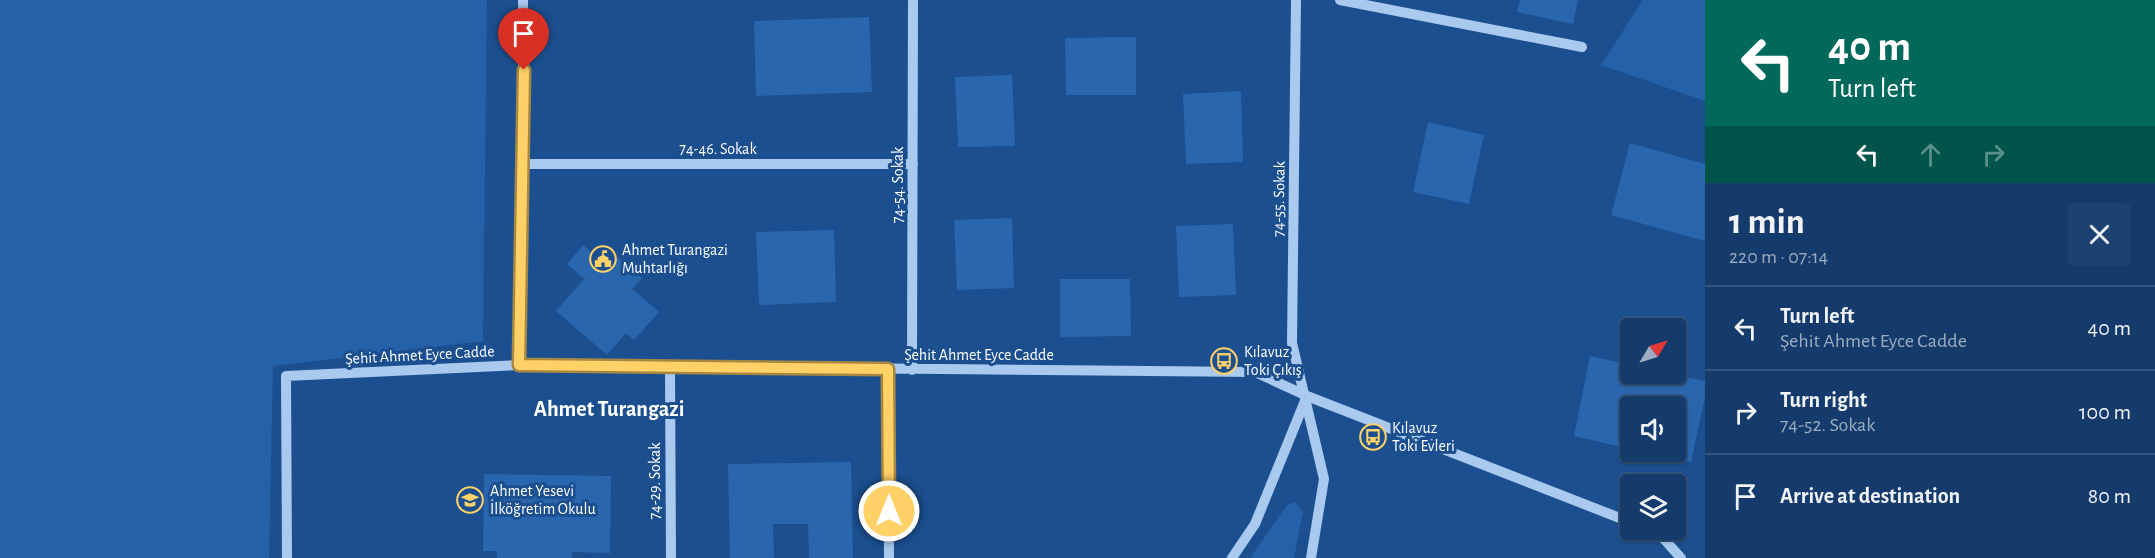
<!DOCTYPE html>
<meta charset="utf-8">
<style>
body{margin:0;font-family:"Alegreya Sans",sans-serif;background:#1d4271;color:#f1f3f6;height:100vh;display:flex;flex-direction:column;font-size:22px;white-space:nowrap}
*{box-sizing:border-box;margin:0}
p{font-size:20px;color:#9dadc1}
.icon{flex:none;width:33px;height:33px;fill:none;stroke:currentColor;stroke-width:2;stroke-linecap:round;stroke-linejoin:round}
.map{position:relative;flex:1;overflow:hidden}
.panel{display:flex;flex-direction:column;background:#143b6b;width:450px}
.panel>*{flex:none}
.banner{background:#00695c;color:#fff;overflow:hidden}
.needle{width:39px;rotate:52deg}
.controls{position:absolute;left:1620px;top:318px;display:grid;gap:12px}
.controls a{display:grid;place-items:center;width:66px;height:66px;border-radius:6px;background:#143b6b;box-shadow:0 2px 4px #0004,0 0 0 2px #33557e;font-size:30px}
.pin{position:absolute;display:grid;place-items:center;width:51px;height:51px;color:#fff;margin:-62px -26px;border-radius:50% 50% 50% 0;rotate:-45deg;box-shadow:0 0 6px #0007}
.pin .icon{rotate:45deg}
.me{position:absolute;width:66px;margin:-33px;rotate:0deg;stroke-linejoin:round;filter:drop-shadow(0 0 4px #0008)}
.turn{display:flex;align-items:center;gap:21px;height:126px;padding:0 24px;font-size:27px}
.turn .icon{width:78px;height:78px;stroke-width:2.5}
.turn b{display:block;font-size:42px;line-height:51px}
.lanes{display:flex;align-items:center;height:57px;padding:0 24px;background:#0003;justify-content:center;gap:30px;direction:ltr}
.lanes .off{opacity:.35}
.round{display:grid;place-items:center;flex:none;width:63px;height:63px;border-radius:6px;background:#1d4271}
.summary{display:flex;align-items:center;justify-content:space-between;height:102px;padding:0 24px}
h1{font-size:36px;font-weight:600;line-height:45px}
ul{padding:0;list-style:none}
li{display:flex;align-items:center;gap:18px;height:84px;padding:0 24px;border-top:2px solid #33557e}
li div{flex:1}
li b{display:block;font-size:22px}
li em{font-style:normal}
main{display:flex;flex:1;min-height:0}
.map>svg:first-child{display:block}
.green{fill:#2461a8}
.building{fill:#2a66ad}
.lines{fill:none;stroke-linecap:round;stroke-linejoin:round}
.minor{stroke:#a9c9ee;stroke-width:10}
.route-casing{stroke:#a68842;stroke-width:15}
.route{stroke:#ffd166;stroke-width:10}
.labels{text-anchor:middle;dominant-baseline:central;stroke-width:6;stroke-linejoin:round;paint-order:stroke}
.street-label{font-size:16px;fill:#fff;stroke:#1b4f8f}
.poi-label{font-size:16px;fill:#fff;stroke:#1b4f8f;text-anchor:start}
.district-label{font-size:22px;font-weight:bold;fill:#fff;stroke:#1b4f8f}
</style>
<main>
<div class="map">
<svg width="1705" height="558" viewBox="0 0 1705 558">
<rect width="100%" height="100%" fill="#1b4f8f"/>
<path class="green" d="M0 0H487L483 341 273 366 269 558H0Z
M1643 0H1705V101L1601 65Z
M1295 502 1303 512 1294 558H1250L1287 505Z"/>
<path class="building" d="M1520 0H1578L1573 24 1517 12Z
M869 17 872 92 756 96 754 21Z
M1136 37V95H1066L1065 38Z
M1012 75 1015 146 958 147 955 77Z
M1241 91 1243 162 1186 164 1183 94Z
M1428 122 1484 135 1469 204 1413 192Z
M1630 143 1705 164V241L1611 215Z
M1012 218 1014 288 957 290 954 220Z
M1233 224 1236 295 1179 297 1176 226Z
M834 230 836 302 759 305 756 232Z
M583 245 609 268 618 257 642 278 632 289 659 312 634 340 626 333 607 355 556 311 584 279 567 264Z
M1060 279H1130L1131 336 1060 337Z
M1590 356 1630 365V374H1670L1705 381V397L1691 462 1647 452H1676V406H1630V449L1574 436Z
M851 462 853 558H809L808 524H773L774 558H730L728 464Z
M484 474 611 476 610 553 572 552V558H497V551H483Z"/>
<g class="lines">
<path class="minor" d="M1296 0 1292 343 1324 479 1311 558
M1340 0 1582 47
M524 164H913
M519 365 524 164 523 0
M670 367 671 558
M888 369 889 558
M912 370 913 0
M1648 530 1664 539 1681 558
M287 558 286 376 519 365 1255 372 1307 396 1630 522
M1232 558 1255 524 1307 396"/>
</g>
<g class="lines">
<g class="route-casing">
<path id="route" d="M524 70 519 365 888 369 889 511"/>
</g>
<use href="#route" class="route"/>
</g>
<defs>
<g id="civic-ring" transform="scale(1.35)"><circle r="9.5" fill="#1b4f8f" stroke="#ffd166" stroke-width="1.5"/><path d="M-.6-6.5H3V-4.5H.6V-3L4-1V1h2V6H-6V1h2V-1L-.6-3ZM-1.2 2.5V6h2.4V2.5Z" fill="#ffd166"/></g>
<g id="bus-ring" transform="scale(1.35)"><circle r="9.5" fill="#1b4f8f" stroke="#ffd166" stroke-width="1.5"/><path d="M-5-6H5V4H4V6H2V4H-2V6H-4V4H-5ZM-3.5-4V0h7V-4ZM-3.5 1.2v1.5H-2V1.2ZM2 1.2v1.5H3.5V1.2Z" fill="#ffd166"/></g>
<g id="school-ring" transform="scale(1.35)"><circle r="9.5" fill="#1b4f8f" stroke="#ffd166" stroke-width="1.5"/><path d="M0-5L7-2L0 1L-7-2ZM-4 1L0 2.5L4 1V4Q0 6-4 4Z" fill="#ffd166"/></g>
</defs>
<g fill-rule="evenodd">
<use href="#civic-ring" x="603" y="259"/>
<use href="#bus-ring" x="1224" y="361"/>
<use href="#bus-ring" x="1373" y="437"/>
<use href="#school-ring" x="470" y="500"/>
</g>
<g class="labels">
<g class="street-label">
<text x="718" y="149">74-46. Sokak</text>
<text transform="translate(898 185) rotate(-90)">74-54. Sokak</text>
<text transform="translate(1279 199) rotate(-89)">74-55. Sokak</text>
<text transform="translate(420 355) rotate(-3)">Şehit Ahmet Eyce Cadde</text>
<text x="979" y="355">Şehit Ahmet Eyce Cadde</text>
<text transform="translate(655 481) rotate(-90)">74-29. Sokak</text>
</g>
<g class="poi-label">
<text x="622" y="250">Ahmet Turangazi<tspan x="622" dy="18">Muhtarlığı</tspan></text>
<text x="1244" y="352">Kılavuz<tspan x="1244" dy="18">Toki Çıkış</tspan></text>
<text x="1392" y="428">Kılavuz<tspan x="1392" dy="18">Toki Evleri</tspan></text>
<text x="490" y="491">Ahmet Yesevi<tspan x="490" dy="18">İlköğretim Okulu</tspan></text>
</g>
<g class="district-label">
<text x="609" y="409">Ahmet Turangazi</text>
</g>
</g>
</svg>
<div class="controls">
<a><svg class="needle" viewBox="-14 -14 28 28"><path d="M0-13l5 13h-10z" fill="#e53935"/><path d="M0 13l5-13h-10z" fill="#9dadc1"/></svg></a>
<a><svg class="icon" aria-label="sound" viewBox="0 0 24 24"><path d="M4 9h4l5-4v14l-5-4H4zM17 9q2 3 0 6"/></svg></a>
<a><svg class="icon" aria-label="layers" viewBox="0 0 24 24"><path d="M12 4l9 5-9 5-9-5zM3 14l9 5 9-5"/></svg></a>
</div>
<div class="pin" style="left:524px;top:70px;background:#d93025"><svg class="icon" aria-label="arrive" viewBox="0 0 24 24"><path d="M6 21V4h12l-3 4 3 4H6"/></svg></div>
<svg class="me" style="left:889px;top:511px" viewBox="-20 -20 40 40"><circle r="17" fill="#ffd166" stroke="#fff" stroke-width="3"/><path d="M0-11L8 9 0 5-8 9z" fill="#fff"/></svg>
</div>
<section class="panel">
<div class="banner">
<div class="turn"><svg class="icon" aria-label="left" viewBox="0 0 24 24"><path d="M17 20v-9H6M10 6l-5 5 5 5"/></svg><div><b>40 m</b>Turn left</div></div>
<div class="lanes"><svg class="icon" aria-label="left" viewBox="0 0 24 24"><path d="M17 20v-9H6M10 6l-5 5 5 5"/></svg><svg class="icon off" aria-label="ahead" viewBox="0 0 24 24"><path d="M12 20V5M6 11l6-6 6 6"/></svg><svg class="icon off" aria-label="right" viewBox="0 0 24 24"><path d="M7 20v-9h11M14 6l5 5-5 5"/></svg></div>
</div>
<div class="summary"><div><h1>1 min</h1><p>220 m · 07:14</p></div><a class="round"><svg class="icon" aria-label="close" viewBox="0 0 24 24"><path d="M6 6l12 12M18 6L6 18"/></svg></a></div>
<ul>
<li><svg class="icon" aria-label="left" viewBox="0 0 24 24"><path d="M17 20v-9H6M10 6l-5 5 5 5"/></svg><div><b>Turn left</b><p>Şehit Ahmet Eyce Cadde</p></div><em>40 m</em></li>
<li><svg class="icon" aria-label="right" viewBox="0 0 24 24"><path d="M7 20v-9h11M14 6l5 5-5 5"/></svg><div><b>Turn right</b><p>74-52. Sokak</p></div><em>100 m</em></li>
<li><svg class="icon" aria-label="arrive" viewBox="0 0 24 24"><path d="M6 21V4h12l-3 4 3 4H6"/></svg><div><b>Arrive at destination</b></div><em>80 m</em></li>
</ul>
</section>
</main>
